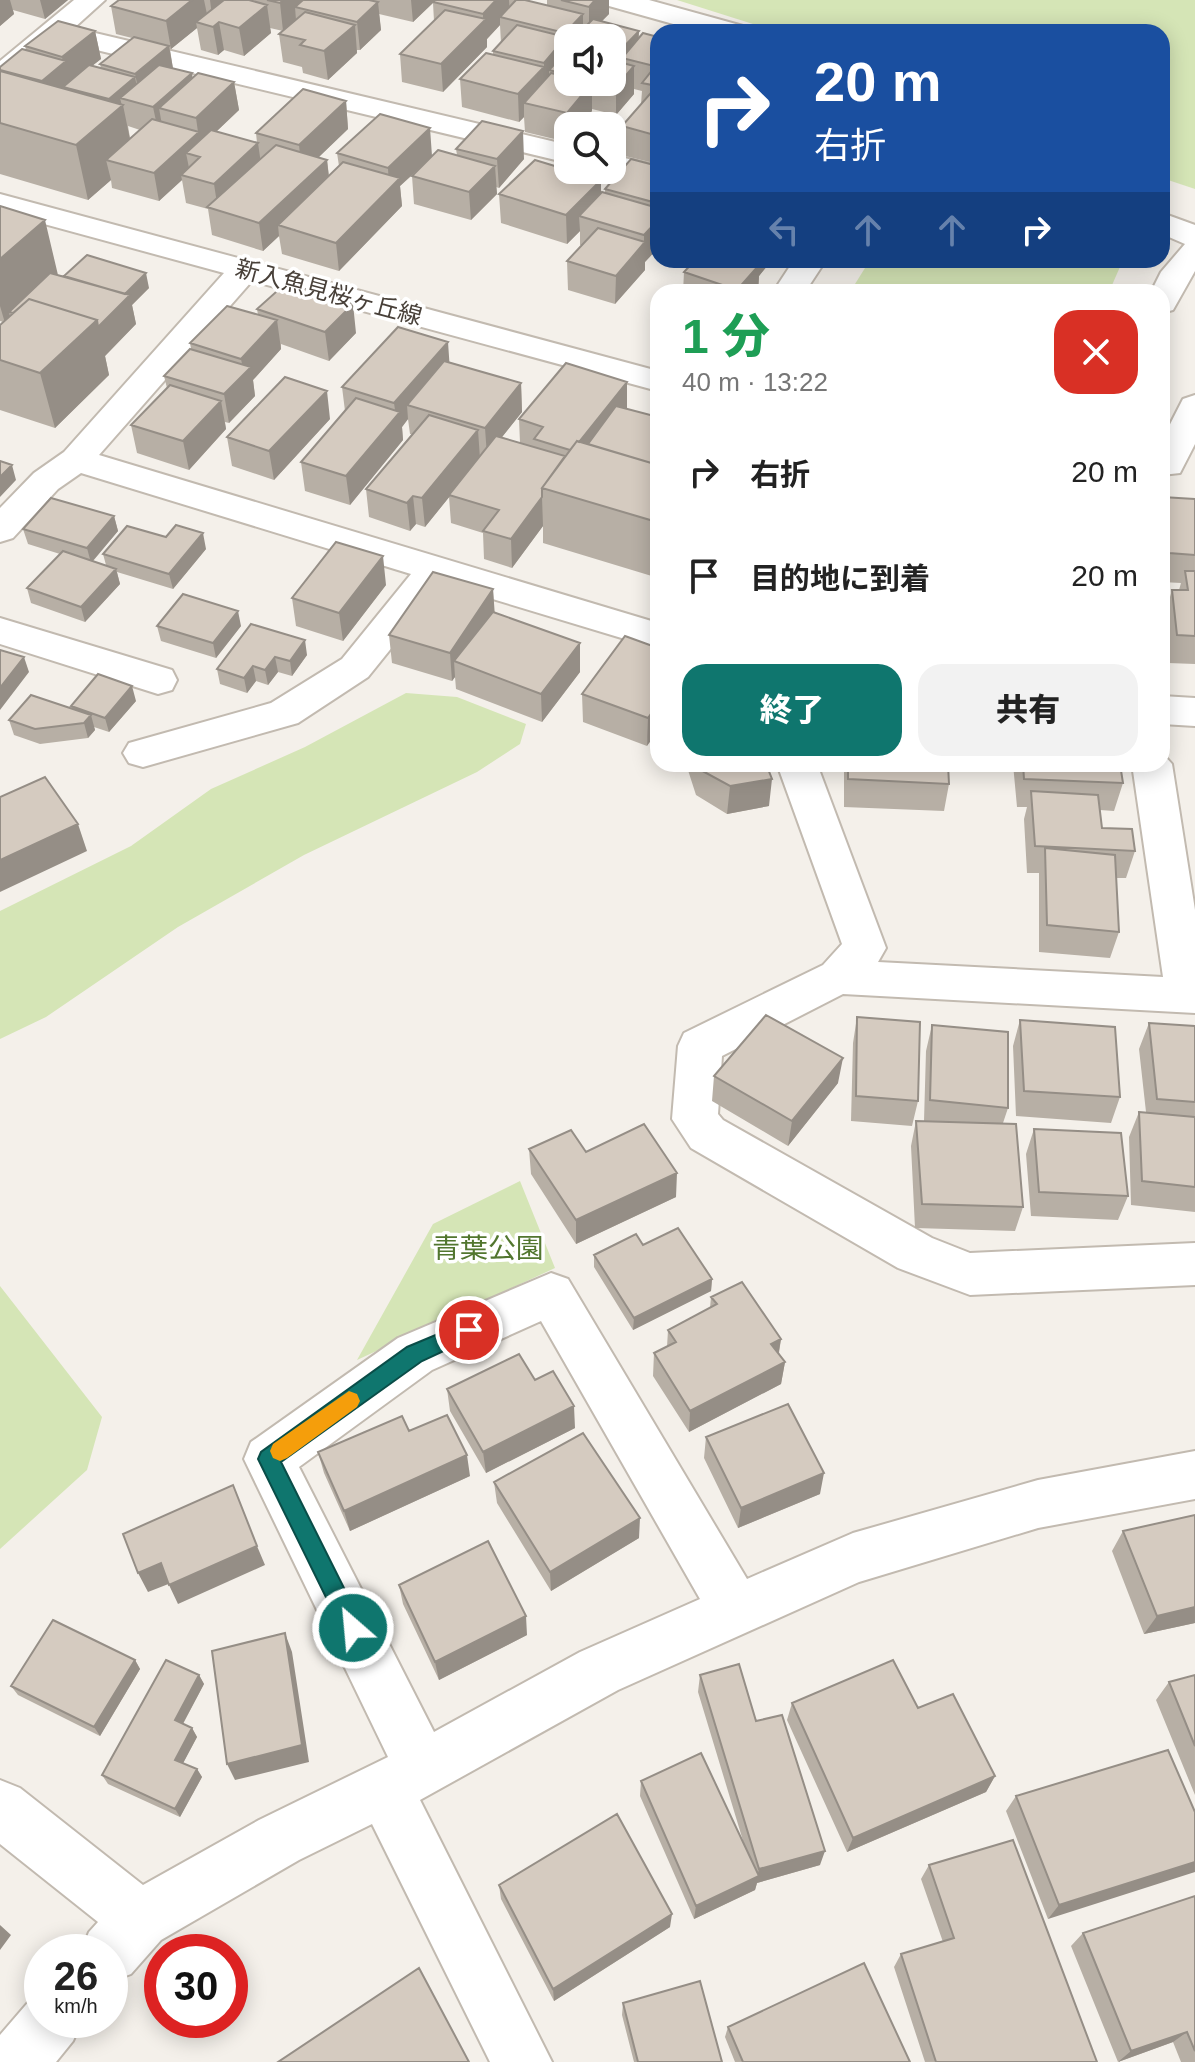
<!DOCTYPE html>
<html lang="ja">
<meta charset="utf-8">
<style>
body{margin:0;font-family:Helvetica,"Noto Sans JP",sans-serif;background:#f2f2f2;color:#222;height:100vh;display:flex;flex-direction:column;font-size:30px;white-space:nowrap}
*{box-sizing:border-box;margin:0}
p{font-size:26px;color:#767676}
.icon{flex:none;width:44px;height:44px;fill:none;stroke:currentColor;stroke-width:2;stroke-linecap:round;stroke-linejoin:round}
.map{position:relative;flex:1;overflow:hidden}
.panel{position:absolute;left:650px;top:284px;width:520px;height:488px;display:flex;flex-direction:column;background:#fff;border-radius:24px;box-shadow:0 4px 20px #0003}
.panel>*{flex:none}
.guide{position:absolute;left:650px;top:24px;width:520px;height:244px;border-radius:24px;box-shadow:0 4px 20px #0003;background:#1a4fa0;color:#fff;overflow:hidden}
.buttons{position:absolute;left:554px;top:24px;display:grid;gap:16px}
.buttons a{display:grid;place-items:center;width:72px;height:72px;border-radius:16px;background:#fff;box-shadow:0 4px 20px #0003;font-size:40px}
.speed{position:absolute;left:24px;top:1934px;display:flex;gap:16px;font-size:40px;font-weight:700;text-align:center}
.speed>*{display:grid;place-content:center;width:104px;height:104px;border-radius:50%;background:#fff;box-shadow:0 4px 20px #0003;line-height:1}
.speed small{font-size:20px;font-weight:400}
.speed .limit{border:12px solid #d22;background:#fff;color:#111}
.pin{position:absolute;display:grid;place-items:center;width:68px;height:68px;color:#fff;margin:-34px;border:4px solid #fff;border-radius:50%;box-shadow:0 2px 8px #0007}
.me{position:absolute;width:88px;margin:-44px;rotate:333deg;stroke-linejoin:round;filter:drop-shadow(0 0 6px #0008)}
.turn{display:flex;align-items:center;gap:28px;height:168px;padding:0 32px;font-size:36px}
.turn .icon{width:104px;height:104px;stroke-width:2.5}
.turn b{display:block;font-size:56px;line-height:68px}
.lanes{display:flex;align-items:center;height:76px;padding:0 32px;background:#0003;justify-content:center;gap:40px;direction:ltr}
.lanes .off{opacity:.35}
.round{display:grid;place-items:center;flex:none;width:84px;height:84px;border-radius:24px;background:#f2f2f2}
.headline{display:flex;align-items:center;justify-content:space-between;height:136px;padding:0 32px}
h1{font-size:48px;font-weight:800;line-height:60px;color:#1e9e55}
.button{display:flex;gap:16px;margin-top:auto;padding:16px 32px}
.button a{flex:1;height:92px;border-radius:24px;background:#0f766e;color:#fff;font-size:32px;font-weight:800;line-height:92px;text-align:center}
.button a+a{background:#f2f2f2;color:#222}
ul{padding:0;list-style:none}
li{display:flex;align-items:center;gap:24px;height:104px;padding:0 32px}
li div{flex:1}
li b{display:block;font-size:30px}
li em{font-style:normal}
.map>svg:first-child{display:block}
.green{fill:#d5e5b6}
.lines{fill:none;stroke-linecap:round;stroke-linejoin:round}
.minor-casing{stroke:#c2bab0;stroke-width:4}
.minor{fill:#fff;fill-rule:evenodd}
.wall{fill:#b7afa5;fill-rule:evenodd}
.shaded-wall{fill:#958e86}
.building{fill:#d5cbc0;stroke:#958e86;stroke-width:2}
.route{fill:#0f766e;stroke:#0a4d48;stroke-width:2}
.slow{fill:#f59e0b}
.labels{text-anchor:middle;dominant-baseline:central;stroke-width:7;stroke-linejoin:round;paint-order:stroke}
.far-street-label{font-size:24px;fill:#484039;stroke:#fff}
.park-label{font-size:28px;fill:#52762f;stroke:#fff}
</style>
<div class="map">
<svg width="1195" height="2062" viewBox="0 0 1195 2062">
<rect width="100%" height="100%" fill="#f4f0ea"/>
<path class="green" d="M677 0H1195V189L1162 178V32H778Z
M870 260H1123L1109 292H850Z
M406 693 457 697 526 724 520 744 477 772 304 855 178 927 46 1017 0 1039V911L131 846 211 789 305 747Z
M520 1181 555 1268 357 1360 433 1224Z
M0 1286 102 1417 87 1470 0 1549Z"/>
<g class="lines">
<g class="minor-casing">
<path id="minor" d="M74 0H105L74 28 568 145V163L59 41 10 81 0 84V61Z
M605 0H649L743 26 747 32H702L609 6Z
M612 155 658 166V184L601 170H612Z
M0 194 658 371V391L252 281 99 455 658 623V649L443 584 368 677 298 723 143 767 129 763 123 753 129 743 271 703 342 659 411 574 81 473 58 489 13 538 0 542V508L34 473 64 452 224 273 0 212Z
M1162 213 1195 225V271L1173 310 1162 313V292H1151L1161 272 1185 244 1162 234Z
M794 260H826L805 292H773Z
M1195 395V444L1180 473 1162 475V440L1183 399Z
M0 618 172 670 177 680 172 690 158 694 0 644Z
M1162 696 1195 698V726L1162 724Z
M1162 753 1172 764 1195 910V1013L843 994 722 1056 718 1114 723 1120 932 1238 970 1253 1195 1243V1285L970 1295 898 1268 691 1148 672 1119 678 1046 684 1033 823 965 842 944 777 764H817L886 948 878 962 1163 977 1132 764H1162Z
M551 1273 568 1279 747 1579 853 1533 1038 1480 1195 1451V1499L1038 1528 859 1582 618 1690 420 1800 552 2062H490L372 1824 299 1860 161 1940 131 1974 110 1982V1952H81L89 1932 98 1922 0 1844V1780L20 1788 143 1885 259 1820 388 1757 244 1459 251 1442 398 1338ZM541 1321 700 1599 580 1652 434 1732 299 1467 432 1370Z
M42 1994V2020H82L73 2041 56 2062H0V2035L31 1999Z"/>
</g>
<use href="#minor" class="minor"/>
</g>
<path class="wall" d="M0 0H68L45 19 13 10 14 14 0 26Z
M119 0H525L547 5V0H609V14L602 21 639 39 658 37V164L621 155 622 126 641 104 642 91 634 89V94L616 115 592 109V111L568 126V140L567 142 525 132 524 117 519 122 462 107 460 79 493 55V51L501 43 500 25 487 39V47L443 92 402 82 400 54 434 21 433 3 413 22 379 14 381 30 360 50H357V53L328 80 303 73 302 67 283 62 279 34 283 31 270 28 271 33 244 56 224 50 218 55 201 50 197 28 171 49H170L173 69 192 73V78L234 82 239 110 216 132 257 143 256 133 346 101 348 129 319 157 327 160 329 176 339 166 337 153 432 156 457 155 456 149 524 159 499 188 496 187 497 194 471 220 414 204 412 176 418 170 400 186 402 206 339 271 282 254 279 236 263 251 212 235 208 209 186 203 182 180 159 201 112 188 111 180 88 200 0 174V67L26 50 25 46 95 31 101 59 92 66 101 68 100 64 132 38 116 34 111 6ZM568 38H612V82H568ZM128 126 140 130 130 138Z
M658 166V248L645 262V270L615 304 568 290 567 261 582 245H580V231L567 244 501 223 499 194 605 193V189Z
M0 206 58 275 149 288 132 305 136 324 105 356 109 375 55 428 0 410V325L3 322 0 321Z
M695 260H772L759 276 758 292H683L684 272Z
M257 309 356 333 329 361 281 344V349L253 380 255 396 229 423 225 422 226 429 189 470 137 453 131 425 167 388 164 376 191 349 190 343 258 315Z
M449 362 521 383 522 412 502 437 520 443 519 419 627 409 658 417V573L655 577 543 543V526L512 568 484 559 483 533 451 523 449 497 425 527 416 524 410 531 369 517 366 489 412 434H410L408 419 402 427 403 440 350 505 305 491 301 462 345 411 342 387Z
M330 419 274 480 232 466 227 437Z
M1162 497 1195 499V664L1168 663 1164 618 1172 590H1179L1181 583 1162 582Z
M114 516 118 531 93 561 106 565 103 554 206 549 173 589 117 572 120 584 85 622 31 603 27 588 60 554 28 544 23 529Z
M386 585 343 641 296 626 292 598Z
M493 589 494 613 580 643V672L542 722 456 689 455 677 452 681 392 663 389 635Z
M251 624 307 655 292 676 278 672 268 685 256 681 247 693 220 684 217 669Z
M157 626H241L216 658 161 641Z
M658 648 647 746 583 722 582 694Z
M136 701 109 732 94 727 95 730 88 738 40 744 14 735 9 720 72 709 71 706Z
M686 764H766L769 806 727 814 696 795Z
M844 764H948L949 784 944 811 844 807Z
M1013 764H1120L1123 783 1114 811 1100 810 1102 828 1135 851 1126 878H1116L1119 932 1110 958 1039 952V873H1027L1024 819 1027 807H1017Z
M857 1017 918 1101 912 1126 851 1121 853 1043Z
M1020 1020 1120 1097 1111 1123 1016 1116 1013 1046Z
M1149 1023 1195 1026V1212L1131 1205 1129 1137 1139 1112H1146L1139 1049Z
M932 1025 1008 1108 1003 1123 1023 1207 1015 1231 915 1228 911 1146 916 1121H924L926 1051Z
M714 1076 838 1083 788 1146 712 1101Z
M1034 1129 1128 1196 1118 1220 1031 1216 1026 1154Z
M529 1149 586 1152 676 1197 576 1244 531 1174Z
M643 1245 712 1279 711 1291 633 1330 594 1267V1255Z
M711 1297 781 1339 779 1353 785 1362 781 1384 689 1432 653 1376 654 1353 667 1347 668 1330 710 1308Z
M535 1380 575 1428 486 1473 450 1411 447 1389Z
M409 1431 470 1476 350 1531 324 1473 318 1452Z
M706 1437 820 1494 738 1528 704 1458Z
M494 1482 639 1538 551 1591 497 1503Z
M1195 1515V1623L1144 1634 1112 1551 1123 1531Z
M399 1585 527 1635 439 1680 403 1604Z
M135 1660 140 1669 100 1736 18 1695 11 1686Z
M199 1675 204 1684 183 1724 192 1728 197 1737 183 1763 197 1769 202 1777 180 1817 108 1784 102 1775Z
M700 1675 756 1721 820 1865 757 1883 755 1890 694 1919 640 1796 641 1781 744 1844 698 1692Z
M1195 1675V1795L1156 1700 1169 1682Z
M792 1703 918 1708 995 1776 986 1792 847 1852 787 1720Z
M1016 1796 1195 1812 1048 1919 1006 1811Z
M929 1865 1097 2062H925L894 1967 901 1954 943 1942 921 1879Z
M499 1885 670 1927 554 2001 501 1899Z
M1195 1896V2062H1181L1173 2042 1118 2062 1071 1946 1083 1933Z
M623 2003 722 2062H634L622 2015Z
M728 2027 910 2062H735L725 2037Z"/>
<path class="shaded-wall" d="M0 0H10L14 14 0 26Z
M40 0H68L45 19Z
M192 0H204L208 19 196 22 197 28 171 49 166 21Z
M210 0H231L212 16Z
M283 0H308L295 7 296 20 283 31 280 3Z
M411 0H436L413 22Z
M496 0H509L510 15 500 17V25L487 39V47L443 92 441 64 483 22V14Z
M595 0H609V14L589 34V7Z
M378 2 381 30 360 50 357 22Z
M267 5 271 33 244 56 239 28Z
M583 14V38H568V46H566V65L549 70V85L524 103V117L519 122 518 94 544 67V63L565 38V33Z
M219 22 224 50 218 55 213 27Z
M355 25 357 53 328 80 324 51Z
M95 31 101 59 70 83 63 87 65 95 49 109 42 81 63 63 62 57Z
M639 31 638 59 622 58V76L612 86 613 58Z
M169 46 174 74 141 102 135 74Z
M634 66V94L616 115V87Z
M192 73 196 102 159 108 163 131 159 135 153 107Z
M135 77 140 103 120 98 122 106 123 105 134 159 106 160 111 180 88 200 76 145 112 114 109 99Z
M234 82 239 110 201 146 200 157 186 153 190 173 181 175 182 180 159 201 154 173 198 132 196 118Z
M592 83V111L580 126H568V140L567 142V113Z
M346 101 348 129 302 173 299 145Z
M430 128 432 156 400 186 402 206 339 271 336 243 389 188 388 168Z
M523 131 524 159 499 188 497 159Z
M258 143 262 171 218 210 214 184Z
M327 160 330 188 278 225 279 236 263 251 259 223Z
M495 166 497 194 471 220 469 192Z
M601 180V209L579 216 580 231 567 244 566 215Z
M658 195V248L645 262V270L615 304 616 276 644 243V235L652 226 653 202Z
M45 220 58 275 9 312 10 317 5 323 0 306V259Z
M755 260H772L759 276 758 292H736L737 290 754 270Z
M146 273 149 288 132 305 136 324 105 356 109 375 55 428 40 373Z
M353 304 356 333 329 361 325 332Z
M277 320 281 349 253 380 255 396 229 423 224 394 244 374 241 359Z
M448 342 450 371 407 405 408 419 402 427 403 440 350 505 346 476 396 417 394 403Z
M627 382V410L593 453 572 451Z
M521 383 522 412 487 456 485 428Z
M327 391 330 419 274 480 269 451Z
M221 401 226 429 189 470 183 441Z
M478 430 480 459 425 527 422 498Z
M12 465 16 480 0 497V477Z
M413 496 416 524 410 531 407 503Z
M542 497 543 526 512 568 511 539Z
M114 516 118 531 91 563 87 548Z
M658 521V573L655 577 657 522Z
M203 533 206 549 173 589 169 574Z
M383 556 386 585 343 641 339 613Z
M116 569 120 584 85 622 81 607Z
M493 589 495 617 454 661 455 677 452 681 450 653Z
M238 611 241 626 216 658 213 643Z
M305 640 307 655 292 676 290 661Z
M580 643V672L542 722 541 694Z
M24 657 29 672 0 710V688Z
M275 657 278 672 268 685 265 670Z
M253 666 256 681 247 693 244 678Z
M132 686 136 701 109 732 105 718Z
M658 704V731L647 746 648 718Z
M91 715 95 730 88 738 84 723Z
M772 779 769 806 727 814 730 786Z
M78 824 87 851 0 892V860Z
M843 1058 838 1083 788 1146 792 1121Z
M677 1173 676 1197 576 1244V1220Z
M712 1279 711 1291 633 1330 634 1318Z
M781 1339 777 1362 771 1344Z
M785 1362 781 1384 689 1432 690 1411Z
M574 1406 575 1428 486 1473 483 1452Z
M467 1455 470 1476 350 1531 344 1511Z
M824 1473 820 1494 738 1528 741 1508Z
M640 1518 639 1538 551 1591 550 1572Z
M257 1546 265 1565 178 1604 169 1585Z
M161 1563 171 1583 148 1592 138 1573Z
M1195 1607V1623L1144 1634 1157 1616Z
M526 1616 527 1635 439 1680 435 1662Z
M285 1633 292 1652 309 1762 235 1780 227 1764Z
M135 1660 140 1669 100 1736 94 1727Z
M199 1675 204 1684 180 1729 175 1720Z
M192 1728 197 1737 180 1769 175 1760Z
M197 1769 202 1777 180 1817 175 1809Z
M995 1776 986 1792 847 1852 853 1838Z
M825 1851 820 1865 757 1883 755 1890 694 1919 696 1906 757 1877 759 1869Z
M1195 1862V1872L1048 1919 1059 1905Z
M672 1914 670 1927 554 2001 553 1989Z
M0 1925 11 1935 0 1950Z
M1187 2032 1173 2042 1118 2062 1131 2051Z"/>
<path class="building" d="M119 0H192L166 21 111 6Z
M224 0H249L267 5 239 28 219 22 213 27 196 22Z
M267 0H283L280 3Z
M303 0H369L378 2 357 22 295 7Z
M435 0H496L483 14 433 2Z
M516 0H525L583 14 565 33 500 17Z
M561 0H595L589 7Z
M445 10 486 19 441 64 400 54Z
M305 12 355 25 324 51 300 45 305 40 279 34Z
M593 19 639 31 613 58 612 38H574Z
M58 21 95 31 62 57 25 46Z
M517 25 566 37 544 63 493 51Z
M643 33 658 37V67L622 58Z
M134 37 169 46 135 74 100 64Z
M22 49 66 61 42 81 0 70V67Z
M568 50V75L549 70Z
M486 53 544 67 518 94 460 79Z
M612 60 634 66 616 87 597 82H612Z
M89 65 135 77 109 99 63 87Z
M159 65 192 73 153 107 120 98Z
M654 68 658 69V136L622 126 657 86 642 83Z
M0 71 123 105 76 145 0 123Z
M198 73 234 82 196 118 159 108Z
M551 73 568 77V82L592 83 567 113 524 103Z
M303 89 346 101 299 145 256 133Z
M380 114 430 128 388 168 337 153Z
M152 119 199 132 154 173 106 160Z
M482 121 523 131 497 159 456 149Z
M211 130 258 143 214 184 181 175 200 157 186 153Z
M276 145 327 160 259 223 207 207Z
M438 150 495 166 469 192 412 176Z
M631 159 658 166V195L653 202 605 189Z
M535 160 601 180 566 215 499 194Z
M343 162 400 178 336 243 278 225Z
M602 192 658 208V220L644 235 579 216Z
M0 206 45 220 0 259Z
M598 228 645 242 616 276 567 261Z
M87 255 146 273 125 294 64 276Z
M695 260H749L760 264 737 290 684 272Z
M50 273 130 295 98 327 97 320 29 299 13 313 9 312Z
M286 283 353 304 325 332 257 309Z
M29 299 97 320 40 373 0 360V325Z
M227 306 277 320 241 359 190 343Z
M398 327 448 342 394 403 342 387Z
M190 349 251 367 224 394 164 376Z
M444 361 521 383 485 428 407 405Z
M566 363 627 382 579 442 577 441 570 450 534 439 543 427 519 419Z
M285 377 327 391 269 451 227 437Z
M170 385 221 401 183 441 131 425Z
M356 398 400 412 346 476 301 462Z
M616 406 658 417V465L588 444Z
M429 415 478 430 422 498 413 496 407 503 366 489Z
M496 436 565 456 542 488V497L511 539 483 531 499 510 449 495Z
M577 441 658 465V521L657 522 542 488Z
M0 461 12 465 0 477Z
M1162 497 1195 499V555L1169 553Z
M51 498 114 516 87 548 23 529Z
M176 525 203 533 169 574 103 554 127 526 166 537Z
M336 542 383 556 339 613 292 598Z
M63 551 116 569 81 607 27 588Z
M1185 571H1195V636L1177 635 1172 590H1188Z
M433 572 493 589 450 653 389 635Z
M183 594 238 611 213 643 157 626Z
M493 612 580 643 541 694 454 661Z
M251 624 305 640 290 661 275 657 265 670 253 666 244 678 217 669Z
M625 636 658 648V704L648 718 582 694Z
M0 650 24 657 0 688Z
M98 674 132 686 105 718 71 706Z
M31 695 91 715 84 723 35 729 9 720Z
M696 764H766L772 779 730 786 697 768Z
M848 764H948L949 784 848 779Z
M1023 764H1120L1123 783 1024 779Z
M45 777 78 824 0 860V797Z
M1031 791 1098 795 1102 828 1132 829 1135 851 1035 846Z
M1045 848 1115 855 1119 932 1047 925Z
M766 1015 843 1058 792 1121 714 1076Z
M857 1017 920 1022 918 1101 856 1096Z
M1020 1020 1115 1027 1120 1097 1024 1091Z
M1149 1023 1195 1026V1102L1157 1099Z
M932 1025 1008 1032V1108L930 1100Z
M1139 1112 1195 1117V1187L1142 1181Z
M916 1121 1016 1124 1023 1207 922 1204Z
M644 1124 677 1173 576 1220 529 1149 571 1130 586 1152Z
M1034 1129 1121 1133 1128 1196 1039 1192Z
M678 1228 712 1279 634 1318 594 1255 636 1234 643 1245Z
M742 1282 781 1339 771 1344 785 1362 690 1411 654 1353 676 1342 668 1330 717 1304 711 1297Z
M519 1354 535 1380 553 1371 574 1406 483 1452 447 1389Z
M788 1404 824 1473 741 1508 706 1437Z
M447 1415 467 1455 344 1511 318 1452 402 1416 409 1431Z
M583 1433 640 1518 550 1572 494 1482Z
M233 1485 257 1546 169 1585 161 1563 138 1573 123 1534Z
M1195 1515V1607L1157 1616 1123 1531Z
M488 1541 526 1616 435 1662 399 1585Z
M53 1620 135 1660 94 1727 11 1686Z
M285 1633 302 1745 227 1764 212 1651Z
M166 1660 199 1675 175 1720 192 1728 175 1760 197 1769 175 1809 102 1775Z
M893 1660 918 1708 953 1694 995 1776 853 1838 792 1703Z
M739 1664 756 1721 782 1715 825 1851 759 1869 700 1675Z
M1195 1675V1746L1169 1682Z
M1168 1750 1195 1812V1862L1059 1905 1016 1796Z
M701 1753 759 1876 696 1906 641 1781Z
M617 1814 672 1914 553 1989 499 1885Z
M1013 1840 1097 2062H936L901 1954 954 1938 929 1865Z
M1195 1896V2051L1187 2032 1131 2051 1083 1933Z
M864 1963 910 2062H743L728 2027Z
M419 1968 469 2062H278Z
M700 1981 722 2062H638L623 2003Z"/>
<path class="route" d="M469 1321 476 1323 479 1330 476 1336 422 1361 281 1462 364 1628 360 1636 353 1639 345 1636 258 1459 261 1452 407 1347Z"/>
<path class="slow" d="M349 1391 357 1394 360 1401 357 1407 287 1458 280 1461 273 1458 270 1451 273 1444Z"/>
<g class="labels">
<g class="far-street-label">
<text transform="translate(329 292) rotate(15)">新入魚見桜ヶ丘線</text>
</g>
<g class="park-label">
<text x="488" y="1248">青葉公園</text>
</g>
</g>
</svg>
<div class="buttons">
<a><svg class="icon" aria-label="sound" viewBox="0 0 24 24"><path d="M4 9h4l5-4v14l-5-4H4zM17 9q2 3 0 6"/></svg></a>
<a><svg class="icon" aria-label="search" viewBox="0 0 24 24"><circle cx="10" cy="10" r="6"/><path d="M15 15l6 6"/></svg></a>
</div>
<div class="speed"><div>26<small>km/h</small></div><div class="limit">30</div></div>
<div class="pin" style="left:469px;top:1330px;background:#d93025"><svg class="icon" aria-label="arrive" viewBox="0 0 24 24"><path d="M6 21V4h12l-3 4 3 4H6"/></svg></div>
<svg class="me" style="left:353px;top:1628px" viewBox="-20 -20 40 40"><circle r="17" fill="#0f766e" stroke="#fff" stroke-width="3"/><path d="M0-11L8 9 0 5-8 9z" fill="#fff"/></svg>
<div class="guide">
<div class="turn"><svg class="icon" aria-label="right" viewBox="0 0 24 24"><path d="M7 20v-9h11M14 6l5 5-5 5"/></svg><div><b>20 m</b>右折</div></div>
<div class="lanes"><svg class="icon off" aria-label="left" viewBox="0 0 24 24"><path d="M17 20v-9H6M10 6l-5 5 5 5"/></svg><svg class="icon off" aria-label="ahead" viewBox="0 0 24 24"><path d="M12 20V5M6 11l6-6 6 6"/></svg><svg class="icon off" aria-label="ahead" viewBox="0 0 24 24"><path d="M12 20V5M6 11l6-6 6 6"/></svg><svg class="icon" aria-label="right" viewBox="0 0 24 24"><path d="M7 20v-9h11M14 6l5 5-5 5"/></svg></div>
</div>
<section class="panel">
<div class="headline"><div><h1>1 分</h1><p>40 m · 13:22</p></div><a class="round" style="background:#d93025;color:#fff"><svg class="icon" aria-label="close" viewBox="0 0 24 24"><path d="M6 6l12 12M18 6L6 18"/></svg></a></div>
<ul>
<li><svg class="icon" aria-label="right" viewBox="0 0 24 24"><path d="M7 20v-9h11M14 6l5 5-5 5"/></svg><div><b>右折</b></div><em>20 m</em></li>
<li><svg class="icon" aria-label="arrive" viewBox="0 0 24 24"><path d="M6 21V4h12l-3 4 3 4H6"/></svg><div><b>目的地に到着</b></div><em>20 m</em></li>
</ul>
<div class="button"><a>終了</a><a>共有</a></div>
</section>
</div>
